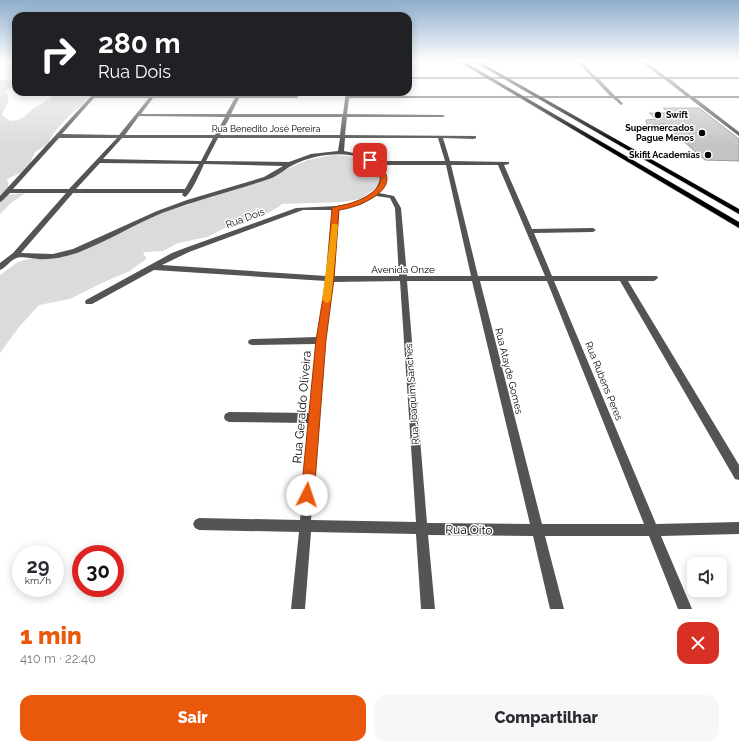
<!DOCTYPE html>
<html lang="pt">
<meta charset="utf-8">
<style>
body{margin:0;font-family:Raleway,sans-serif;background:#f7f7f7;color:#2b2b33;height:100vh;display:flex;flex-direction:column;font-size:15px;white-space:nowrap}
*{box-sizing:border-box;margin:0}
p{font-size:13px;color:#7c7c81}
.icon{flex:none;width:22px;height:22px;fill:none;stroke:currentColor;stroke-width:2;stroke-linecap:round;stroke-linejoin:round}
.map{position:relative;height:609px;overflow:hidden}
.drawer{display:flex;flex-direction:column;background:#fff;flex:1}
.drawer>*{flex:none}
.guide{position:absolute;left:12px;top:12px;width:400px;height:84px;border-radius:12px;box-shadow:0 2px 10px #0003;background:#202124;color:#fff;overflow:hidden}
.fabs{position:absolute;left:687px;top:557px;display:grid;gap:8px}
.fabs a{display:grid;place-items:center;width:40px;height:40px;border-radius:8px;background:#fff;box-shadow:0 2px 10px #0003;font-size:20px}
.speed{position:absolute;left:12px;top:545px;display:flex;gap:8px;font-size:20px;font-weight:700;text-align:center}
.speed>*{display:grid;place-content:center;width:52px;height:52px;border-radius:50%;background:#fff;box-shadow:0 2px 10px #0003;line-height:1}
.speed small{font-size:10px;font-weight:400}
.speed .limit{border:6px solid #d22;background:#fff;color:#111}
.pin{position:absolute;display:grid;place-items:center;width:34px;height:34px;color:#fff;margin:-17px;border-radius:8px;box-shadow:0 2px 6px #0006}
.me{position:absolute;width:44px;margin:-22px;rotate:4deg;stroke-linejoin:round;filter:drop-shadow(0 0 3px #0008)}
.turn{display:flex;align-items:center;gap:14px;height:84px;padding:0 20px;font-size:18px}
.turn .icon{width:52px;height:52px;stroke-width:2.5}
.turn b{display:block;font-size:28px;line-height:34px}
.round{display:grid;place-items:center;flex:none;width:42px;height:42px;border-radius:12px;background:#f7f7f7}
.summary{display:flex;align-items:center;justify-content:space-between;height:68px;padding:0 20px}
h1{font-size:24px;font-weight:800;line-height:30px;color:#ea580c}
.button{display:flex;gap:8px;margin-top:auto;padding:8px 20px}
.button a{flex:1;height:46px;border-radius:12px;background:#ea580c;color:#fff;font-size:16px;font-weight:800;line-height:46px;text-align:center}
.button a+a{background:#f7f7f7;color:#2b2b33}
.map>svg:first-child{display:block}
.green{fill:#dbdbdb}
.building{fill:#c4c4c4;stroke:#989898}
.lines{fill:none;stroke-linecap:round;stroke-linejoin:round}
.primary-casing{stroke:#dbdbdb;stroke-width:1}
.street{fill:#545454;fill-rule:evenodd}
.primary{fill:#000;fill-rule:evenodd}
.route{fill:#ea580c;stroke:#983908}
.slow{fill:#f59e0b}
.poi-dot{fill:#000;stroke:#fff;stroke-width:1.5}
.labels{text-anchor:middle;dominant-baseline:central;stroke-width:3;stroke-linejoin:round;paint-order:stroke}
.far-poi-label{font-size:9px;font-weight:bold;fill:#000;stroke:#fff;text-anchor:end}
.far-street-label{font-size:9px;fill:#000;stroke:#fff}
.street-label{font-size:10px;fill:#000;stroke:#fff}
.near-street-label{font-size:12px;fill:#000;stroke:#fff}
</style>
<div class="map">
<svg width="739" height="609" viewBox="0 0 739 609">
<rect width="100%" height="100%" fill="#fff"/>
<path class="green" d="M9 79 13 81 11 85 13 87 6 91C12 103 6 104 2 115L10 121 18 120 25 116 34 108 51 98 53 92H99L85 100 82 105C71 113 53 131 48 144L35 152 27 170 7 179 9 188 7 195 24 193V194L11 203 0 214V80Z
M332 155C350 155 372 159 383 174L378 187 360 199 343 202 282 204C276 211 242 225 235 221L227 227 207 237 178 243 163 251 145 252 143 254 146 257V259L130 271 106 281 70 299 39 305 19 327 0 353V275L18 262 29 259H49L67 254 155 214 188 205 209 194 255 183 308 160Z"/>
<path class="building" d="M663 108H699L739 139V161L705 160 664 124 647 125 646 120 656 119 649 113H669Z"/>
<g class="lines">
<g class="primary-casing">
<path id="primary" d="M458 61H463L739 222V228Z
M473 61H478L739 209V214Z"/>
</g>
<path class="street" d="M408 61H462L460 62H408Z
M473 61H645L666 77H739V79H670L691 96H739V98H695L739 132V136L689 98H618L623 104 621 105 613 98H349L347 114 443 115 445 116 443 117H347L345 135 476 136V138L474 139 443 138 450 161 509 162V164L504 165 532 229 593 228 596 230 593 232 534 233 552 276H657L658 278 654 281H628L739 465V480L735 479 620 281H554L656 524 739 522V534L661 536 692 609H678L649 536H545L564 609H550L533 536 428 535 435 609H421L416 534 311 532 305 609H291L299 532 199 530 195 528 193 524 195 520 199 518 300 520 309 423 229 422 225 420 224 417 225 414 229 412 310 413 316 344 252 345 249 344 248 342 249 340 252 339 317 337 326 281 154 270 92 304H86L85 302 86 300 172 253 185 248 296 208 337 206 356 202 369 195 375 191 380 180 379 171C362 147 318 153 295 164 286 168 278 176 269 179 233 191 197 200 162 213 133 225 106 242 77 253 64 257 52 260 38 259 33 259 21 256 17 258 11 259 7 267 0 270V263L13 253 66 193H10L2 201 0 202V196L94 93H98L97 96H151L154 92H158L155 96H236L238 92H241L242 93 241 96H297L299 97 297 98H239L231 114H343L346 92H349V96H610L594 79H408V77H592L578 63 475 62ZM582 63H643L661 77H596ZM599 79H664L686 96H615ZM94 98H149L119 135 62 134ZM153 98H235L226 114H141ZM139 116 225 117 215 135H125ZM230 117H342L340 135H220ZM59 138H117L69 189H13ZM122 138H213L201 161 103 159ZM218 138H340L338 151 311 154 289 162 206 161ZM345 138H438L445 161H375L363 155 344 151ZM100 163 199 164 185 189H76ZM204 164 283 166 264 177 187 200 157 211 73 249 53 254 21 253 73 193H183L182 195 185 197C191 194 200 173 204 164ZM380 165H446L471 276H407L401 208 394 196 379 193C386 183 389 175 380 165ZM451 165H498L545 276H478ZM376 196 390 198 395 208 399 276H334L339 210 360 205ZM303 210H333L326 276 162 265 189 252ZM400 281 416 522 311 520 325 340 333 282ZM407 281H472L530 524 427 523ZM480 281H547L644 524H542Z"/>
<use href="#primary" class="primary"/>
</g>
<linearGradient id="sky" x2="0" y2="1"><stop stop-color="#8cadcc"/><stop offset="0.42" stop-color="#fff"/><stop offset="1" stop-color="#fff" stop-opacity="0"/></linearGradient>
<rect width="739" height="146" fill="url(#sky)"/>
<path class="route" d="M368 159C373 158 375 161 378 164 407 188 358 208 339 210L334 279 326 340 314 495 312 499 307 501 303 499 301 495 316 340 326 279 332 208C336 206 339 206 344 205 357 202 387 191 379 172 377 168 371 165 368 162Z"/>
<path class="slow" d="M332 224H337L338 226 331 300 327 303 322 300Z"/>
<g class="poi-dot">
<circle cx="658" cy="115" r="4"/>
<circle cx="702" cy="133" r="4"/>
<circle cx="708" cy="155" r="4"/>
</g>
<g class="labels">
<g class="far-poi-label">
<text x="666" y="115" text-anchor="start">Swift</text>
<text x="694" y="128">Supermercados<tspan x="694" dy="10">Pague Menos</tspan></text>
<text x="700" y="155">Skifit Academias</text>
</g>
<g class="far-street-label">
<text x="266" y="129">Rua Benedito José Pereira</text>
</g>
<g class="street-label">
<text transform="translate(245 218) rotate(-20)">Rua Dois</text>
<text x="403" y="269">Avenida Onze</text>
<text transform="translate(509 371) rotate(76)">Rua Atayde Gomes</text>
<text transform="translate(604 381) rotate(68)">Rua Rubens Peres</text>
<text transform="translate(412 394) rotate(-94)">Rua Joaquim Sanches</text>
</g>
<g class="near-street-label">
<text transform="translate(302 407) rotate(-85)">Rua Geraldo Oliveira</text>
<text transform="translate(469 530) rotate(1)">Rua Oito</text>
</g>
</g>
</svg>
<div class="fabs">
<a><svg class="icon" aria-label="sound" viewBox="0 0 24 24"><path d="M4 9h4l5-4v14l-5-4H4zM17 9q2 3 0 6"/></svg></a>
</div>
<div class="speed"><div>29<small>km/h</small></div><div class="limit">30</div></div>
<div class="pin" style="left:370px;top:160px;background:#d93025"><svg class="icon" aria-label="arrive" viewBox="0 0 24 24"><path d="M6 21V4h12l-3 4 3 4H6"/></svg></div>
<svg class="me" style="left:307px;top:495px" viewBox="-20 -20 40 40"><circle r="19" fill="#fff"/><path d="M0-13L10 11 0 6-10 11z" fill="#ea580c"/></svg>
<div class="guide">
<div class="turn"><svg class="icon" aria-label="right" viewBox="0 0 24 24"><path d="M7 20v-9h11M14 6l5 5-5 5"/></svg><div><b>280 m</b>Rua Dois</div></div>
</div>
</div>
<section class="drawer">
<div class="summary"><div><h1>1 min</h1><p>410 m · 22:40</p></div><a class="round" style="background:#d93025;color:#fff"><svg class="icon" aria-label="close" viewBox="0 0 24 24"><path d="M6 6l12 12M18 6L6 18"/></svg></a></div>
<div class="button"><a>Sair</a><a>Compartilhar</a></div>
</section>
